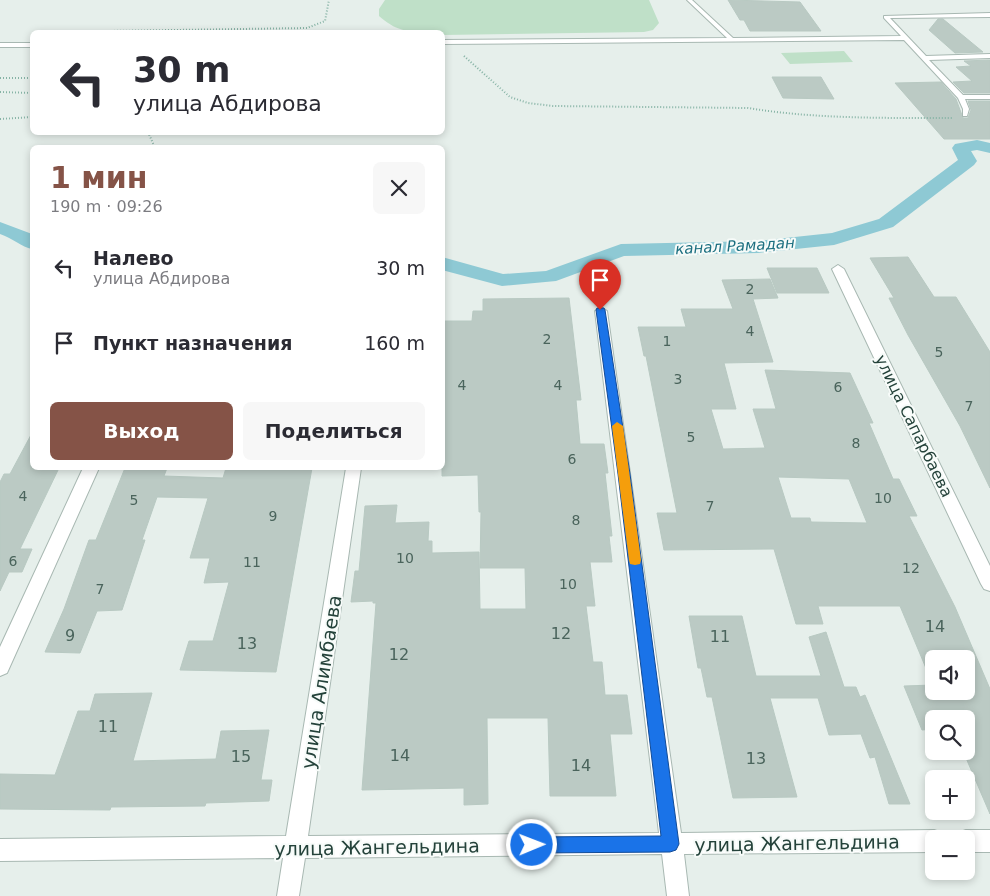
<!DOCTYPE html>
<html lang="ru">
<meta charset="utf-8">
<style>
body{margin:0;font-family:"DejaVu Sans",sans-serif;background:#f7f7f7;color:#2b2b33;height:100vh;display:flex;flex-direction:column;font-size:19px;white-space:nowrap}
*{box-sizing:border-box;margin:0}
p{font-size:16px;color:#7c7c81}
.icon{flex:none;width:28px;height:28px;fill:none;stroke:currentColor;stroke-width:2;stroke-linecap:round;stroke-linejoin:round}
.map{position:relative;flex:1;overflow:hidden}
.sheet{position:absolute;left:30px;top:145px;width:415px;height:325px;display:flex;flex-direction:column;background:#fff;border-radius:8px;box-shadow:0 2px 8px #0003}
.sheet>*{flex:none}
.banner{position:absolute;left:30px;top:30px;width:415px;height:105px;border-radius:8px;box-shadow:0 2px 8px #0003;background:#fff;color:#2b2b33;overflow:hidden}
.controls{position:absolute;left:925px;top:650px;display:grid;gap:10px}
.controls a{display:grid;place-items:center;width:50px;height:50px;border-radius:8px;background:#fff;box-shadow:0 2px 8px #0003;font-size:25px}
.pin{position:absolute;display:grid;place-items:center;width:42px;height:42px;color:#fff;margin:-51px -21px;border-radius:50% 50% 50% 0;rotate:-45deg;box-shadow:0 0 5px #0007}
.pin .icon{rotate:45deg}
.me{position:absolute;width:55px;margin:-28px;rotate:89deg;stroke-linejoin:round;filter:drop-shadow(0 0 4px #0008)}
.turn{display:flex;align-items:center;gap:18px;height:105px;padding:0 20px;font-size:22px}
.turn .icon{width:65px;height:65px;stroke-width:2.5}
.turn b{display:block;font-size:35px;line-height:42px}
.round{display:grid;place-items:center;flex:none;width:52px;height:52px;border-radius:8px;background:#f7f7f7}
.overview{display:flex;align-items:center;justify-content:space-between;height:85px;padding:0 20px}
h1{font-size:30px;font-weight:700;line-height:38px;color:#855347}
.action{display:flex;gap:10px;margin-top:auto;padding:10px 20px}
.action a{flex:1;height:58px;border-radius:8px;background:#855347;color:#fff;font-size:20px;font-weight:700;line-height:58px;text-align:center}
.action a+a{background:#f7f7f7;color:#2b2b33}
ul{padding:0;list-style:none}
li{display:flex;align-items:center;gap:15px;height:75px;padding:0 20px}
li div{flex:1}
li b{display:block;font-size:19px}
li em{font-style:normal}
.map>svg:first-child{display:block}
.green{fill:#bfe0c8}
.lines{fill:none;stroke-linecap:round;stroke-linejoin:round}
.canal{fill:#8ec9d4;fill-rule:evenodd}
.building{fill:#bbcac4;stroke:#b8c9c2;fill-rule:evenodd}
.service-casing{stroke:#a8b8b2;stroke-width:2}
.minor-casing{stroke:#a8b8b2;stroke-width:2}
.path{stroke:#86b3a5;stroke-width:2;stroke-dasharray:1 2;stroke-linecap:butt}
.service{fill:#fff;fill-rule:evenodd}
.minor{fill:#fff;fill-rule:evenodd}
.route{fill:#1a73e8;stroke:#114b97}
.slow{fill:#f59e0b}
.labels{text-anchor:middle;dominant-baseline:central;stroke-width:4;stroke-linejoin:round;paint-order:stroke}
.number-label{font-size:14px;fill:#4a645c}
.far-water-label{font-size:15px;font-style:italic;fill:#1c6f80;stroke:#f7fbf9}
.street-label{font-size:16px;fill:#24423a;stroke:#f7fbf9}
.near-number-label{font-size:16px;fill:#4a645c}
.near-street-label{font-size:19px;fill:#24423a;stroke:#f7fbf9}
</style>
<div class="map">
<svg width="990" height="896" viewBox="0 0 990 896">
<rect width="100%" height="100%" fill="#e6efeb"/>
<path class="green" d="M385 0H649L659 23 653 30 644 32 443 35 442 32C416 32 400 35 379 16V9Z
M844 51 853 62 790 64 781 53Z"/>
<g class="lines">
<path class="canal" d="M977 140 990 143V153L977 150 971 151 977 161 974 165 893 227 834 245 758 253 624 256 556 281 502 286 442 270V257L503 274 546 271 621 244 758 241 832 233 879 219 958 160 952 148 955 144Z
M0 222 32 234V249C22 247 12 238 0 234Z"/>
</g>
<path class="building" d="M728 0 800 2 821 31H750L744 20H740Z
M938 19H943L983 52 955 53 929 30Z
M990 60V93H964L953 82 972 81 956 67 971 66 964 61Z
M772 77H821L834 99 783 98Z
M941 82 956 99 963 118H968L971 110 968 101H990V139H944L895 83Z
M908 257 934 297H956L990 352V488L960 426 908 335 889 298H894L870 258Z
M767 268H817L829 293H777Z
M770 279 778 298 753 299 773 362 724 363 736 409H711L723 449 765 448 753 409H776L765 370 850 373 873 423H869L893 479H899L917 516H909L955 607 990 689V814L963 751H966V719H934V729L922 730 904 686 933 685 900 606H818L823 624H796L774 549 664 550 657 513H677L646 356H644L638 327H686L681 309H733L722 280ZM778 477 849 479 867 523 811 522 810 518H791ZM934 659H966V691H934Z
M569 298 581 400H576L580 444H604L608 473H605L612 536H609L612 562H590L595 606H586L593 662H602L605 695H627L632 734H610L616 796H550L548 718H487L488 804 464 805V788L362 790 376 603H373V601L351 602 355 571H359L365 506 397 505 395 523 429 522 428 541H432V553L479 552 480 609H526L525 568H480L481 512H479L478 475 442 476V321H472L473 311H483V299Z
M32 433V468H59L20 549H32L22 572H9L0 591V482L4 474H10Z
M125 468H167L164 476 223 478 226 468H312L276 672 180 670 189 641H213L229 582 204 583 210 558H190L208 498 157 497 142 540H145L122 610 97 611 80 653 45 652 64 609 89 540H96Z
M689 616H742L756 676H821L809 637 826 632 844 687H856L860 697 865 695 910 804H889L875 757 870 758 861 734 829 735 818 698H770L797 797 733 798 712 697H707L701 668H698Z
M152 693 133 761 216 759 221 731 269 730 261 780H272L269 801 206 803 205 806 111 807 110 810 0 809V774L55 775 78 711H90L95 694Z"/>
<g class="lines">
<g class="service-casing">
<path id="service" d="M687 0H692L733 38 901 36 884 18V16L990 13V17L890 18 926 56 990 54V58L929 60 963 95H990V99H965L969 109 967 116H963V109L958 98 904 40 442 44V40L727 38Z
M0 43H32V47H0Z"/>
</g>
<g class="minor-casing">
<path id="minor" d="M838 265 844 269 990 566V591L984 589 981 584 832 269Z
M601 307 607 311 681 833 934 830 942 833 944 839H934V852L684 854 689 896H667L662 854 305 858 299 896H277L283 858 0 861V839L286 836 346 468H361L308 836 659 833 595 311Z
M83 468H99L7 673 0 676V647Z
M966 830H990V852H966V839H956L958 833Z"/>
</g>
<path class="path" d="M39 32 307 28 325 21 329 0
M464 56 510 97 528 103 553 106 748 108C815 119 885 118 953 118
M0 78H32
M0 92 32 93
M0 119 32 117
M148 132 155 148"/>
<use href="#service" class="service"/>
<use href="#minor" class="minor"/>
</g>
<path class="route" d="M597 308H604L605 310 630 474 679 844 676 850 670 852 532 853 526 851 524 845 526 839 532 837 661 836 618 474 596 310Z"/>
<path class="slow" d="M617 422 623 426 641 560 640 564 635 565 630 564 629 560 612 426Z"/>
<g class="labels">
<g class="number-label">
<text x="750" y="289">2</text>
<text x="750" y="331">4</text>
<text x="547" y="339">2</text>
<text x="667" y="341">1</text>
<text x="939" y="352">5</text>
<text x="678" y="379">3</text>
<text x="462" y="385">4</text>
<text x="558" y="385">4</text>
<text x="838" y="387">6</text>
<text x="969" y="406">7</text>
<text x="691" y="437">5</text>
<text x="856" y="443">8</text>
<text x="572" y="459">6</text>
<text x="23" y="496">4</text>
<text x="883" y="498">10</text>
<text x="134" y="500">5</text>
<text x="710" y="506">7</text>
<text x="273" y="516">9</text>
<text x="576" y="520">8</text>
<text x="405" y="558">10</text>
<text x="13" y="561">6</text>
<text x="252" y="562">11</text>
<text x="911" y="568">12</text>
<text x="568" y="584">10</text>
<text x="100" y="589">7</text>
</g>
<g class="far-water-label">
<text transform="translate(735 246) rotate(-3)">канал Рамадан</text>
</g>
<g class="street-label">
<text transform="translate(914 426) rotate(64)">улица Сапарбаева</text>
</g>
<g class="near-number-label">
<text x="935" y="626">14</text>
<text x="561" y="633">12</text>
<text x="70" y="635">9</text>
<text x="720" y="636">11</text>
<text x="247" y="643">13</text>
<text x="399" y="654">12</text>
<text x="108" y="726">11</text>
<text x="400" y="755">14</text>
<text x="241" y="756">15</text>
<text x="756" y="758">13</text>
<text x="581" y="765">14</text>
</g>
<g class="near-street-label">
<text transform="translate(321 682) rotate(-81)">улица Алимбаева</text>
<text transform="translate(797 843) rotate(-1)">улица Жангельдина</text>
<text transform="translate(377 847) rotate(-1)">улица Жангельдина</text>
</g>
</g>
</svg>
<div class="controls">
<a><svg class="icon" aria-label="sound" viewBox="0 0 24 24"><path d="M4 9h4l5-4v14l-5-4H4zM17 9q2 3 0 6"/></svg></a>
<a><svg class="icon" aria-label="search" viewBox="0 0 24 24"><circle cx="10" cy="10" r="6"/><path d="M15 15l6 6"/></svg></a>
<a>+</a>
<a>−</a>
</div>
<div class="pin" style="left:600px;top:310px;background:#d93025"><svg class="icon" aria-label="arrive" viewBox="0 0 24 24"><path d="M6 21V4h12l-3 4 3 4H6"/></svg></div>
<svg class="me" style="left:532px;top:845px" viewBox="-20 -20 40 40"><circle r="17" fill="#1a73e8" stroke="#fff" stroke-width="3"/><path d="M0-11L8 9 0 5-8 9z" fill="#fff"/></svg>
<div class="banner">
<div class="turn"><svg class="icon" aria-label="left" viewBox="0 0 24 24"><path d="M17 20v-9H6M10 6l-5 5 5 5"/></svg><div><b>30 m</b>улица Абдирова</div></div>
</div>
<section class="sheet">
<div class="overview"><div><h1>1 мин</h1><p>190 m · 09:26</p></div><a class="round"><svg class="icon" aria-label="close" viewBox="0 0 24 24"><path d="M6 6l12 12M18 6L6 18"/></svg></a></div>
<ul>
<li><svg class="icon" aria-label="left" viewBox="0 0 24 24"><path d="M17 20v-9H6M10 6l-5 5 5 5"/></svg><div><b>Налево</b><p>улица Абдирова</p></div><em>30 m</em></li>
<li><svg class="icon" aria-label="arrive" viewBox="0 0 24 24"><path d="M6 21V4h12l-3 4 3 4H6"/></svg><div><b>Пункт назначения</b></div><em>160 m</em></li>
</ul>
<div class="action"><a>Выход</a><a>Поделиться</a></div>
</section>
</div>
